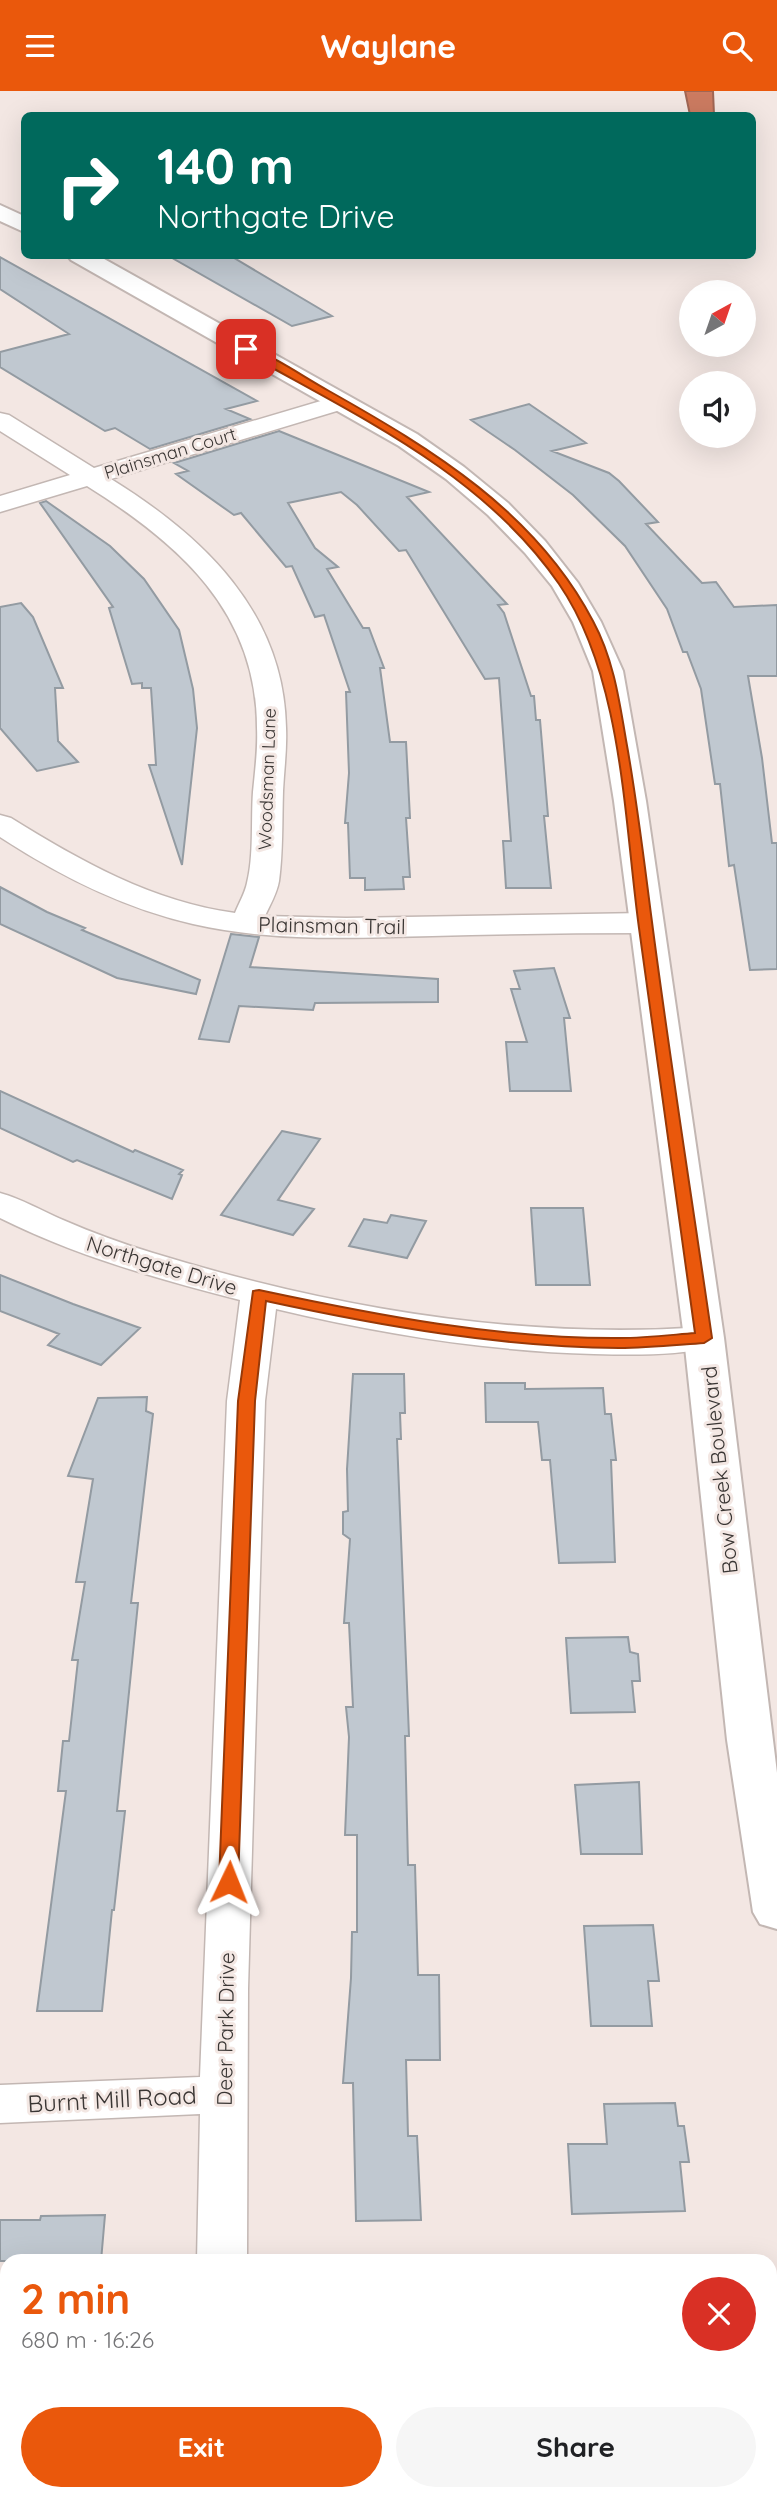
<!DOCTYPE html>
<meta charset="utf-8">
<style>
body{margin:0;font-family:Quicksand,sans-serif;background:#f6f6f6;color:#202124;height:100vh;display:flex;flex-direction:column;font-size:26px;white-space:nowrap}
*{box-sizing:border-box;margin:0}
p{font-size:23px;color:#757577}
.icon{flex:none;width:38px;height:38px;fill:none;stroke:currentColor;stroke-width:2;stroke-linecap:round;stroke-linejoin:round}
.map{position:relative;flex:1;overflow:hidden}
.side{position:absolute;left:0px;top:2163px;width:777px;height:247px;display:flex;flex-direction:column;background:#fff;border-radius:21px 21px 0 0;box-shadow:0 7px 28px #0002}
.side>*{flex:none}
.top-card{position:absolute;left:21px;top:21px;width:735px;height:147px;border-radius:10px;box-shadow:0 7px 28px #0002;background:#00695c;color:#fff;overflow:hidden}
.needle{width:46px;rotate:40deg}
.fabs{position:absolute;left:679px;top:189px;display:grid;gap:14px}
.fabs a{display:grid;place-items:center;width:77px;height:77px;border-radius:50%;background:#fff;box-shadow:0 7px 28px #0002;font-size:35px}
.pin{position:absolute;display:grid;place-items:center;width:60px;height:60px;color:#fff;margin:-30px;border-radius:14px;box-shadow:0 4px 10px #0006}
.me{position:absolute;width:77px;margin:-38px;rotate:2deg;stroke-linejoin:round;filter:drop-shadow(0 0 5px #0008)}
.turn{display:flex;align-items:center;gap:24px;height:147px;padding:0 21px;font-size:32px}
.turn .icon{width:91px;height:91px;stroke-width:2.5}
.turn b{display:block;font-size:49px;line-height:60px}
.round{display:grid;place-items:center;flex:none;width:74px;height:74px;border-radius:37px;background:#f6f6f6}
.head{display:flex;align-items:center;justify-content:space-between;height:119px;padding:0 21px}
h1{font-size:42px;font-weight:700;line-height:52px;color:#ea580c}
.action{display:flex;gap:14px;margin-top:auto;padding:14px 21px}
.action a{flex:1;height:80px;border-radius:42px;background:#ea580c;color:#fff;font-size:28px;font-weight:700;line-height:80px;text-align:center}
.action a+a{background:#f6f6f6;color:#202124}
header{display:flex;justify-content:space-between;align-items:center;height:91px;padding:0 21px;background:#ea580c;color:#fff;font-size:32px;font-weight:700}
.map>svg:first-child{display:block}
.water{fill:#cc7b61;stroke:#a06654;stroke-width:2}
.building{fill:#c0c8d0;stroke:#939ba2;stroke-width:2}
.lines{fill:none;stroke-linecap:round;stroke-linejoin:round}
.street-casing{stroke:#c3b7b3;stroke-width:3}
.secondary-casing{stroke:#c3b7b3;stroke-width:4}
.street{fill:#fff;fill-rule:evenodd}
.secondary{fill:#fff;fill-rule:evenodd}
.route{fill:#ea580c;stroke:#983908;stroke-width:2}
.labels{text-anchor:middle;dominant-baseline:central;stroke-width:6;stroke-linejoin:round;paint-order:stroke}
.far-street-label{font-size:18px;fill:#3a3634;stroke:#f3e7e3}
.street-label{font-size:21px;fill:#3a3634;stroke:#f3e7e3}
.near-street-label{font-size:24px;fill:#3a3634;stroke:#f3e7e3}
</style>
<header><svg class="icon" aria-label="menu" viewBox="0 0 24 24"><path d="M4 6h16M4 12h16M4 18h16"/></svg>Waylane<svg class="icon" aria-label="search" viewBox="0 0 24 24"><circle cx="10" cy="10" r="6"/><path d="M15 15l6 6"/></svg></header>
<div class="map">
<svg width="777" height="2409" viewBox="0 0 777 2409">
<rect width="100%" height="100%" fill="#f3e7e3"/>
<path class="water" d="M685 0H713L714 24H690Z"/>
<path class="building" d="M167 164H229L332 225 292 235Z
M0 166 257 310 226 318 250 328 150 358 115 337 105 340 0 276V261L69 243 0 198Z
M529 313 586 352 552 360 609 382 619 390 658 431 646 433 702 492 716 491 734 516 777 514V585H748L762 667 772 752H777V878L750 879 734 774 729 775 720 693H715L701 598 687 561H683L667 518 625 455 573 404 515 359 471 329Z
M279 340 429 401 407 406 507 513 498 514 504 522 531 605H534L536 629H540L548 725H544L551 797H506L503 750H511L499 587 485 588 406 459 399 460 357 414 341 401 288 412 315 457 338 476 327 478 363 537H369L384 577H380L390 651H406L410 727H406L410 786H403L404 798 365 799V787H350L348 732H345L349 682 346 601H350L324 524 315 526 292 475 286 476 241 422 234 424 176 383 188 380 174 372Z
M46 410 110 455 144 488 179 539 193 598 197 637 182 774 149 674H156L151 597H142V592L132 593 109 517 113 516 40 412Z
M21 512 33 526 63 597H55L58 650 78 671 37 680 0 637V516Z
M0 796 47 821 85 837 82 839 200 889 196 903 117 887 0 833Z
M231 843 259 846 250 876 438 888V911L315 912 313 919 239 915 229 951 199 948Z
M554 877 570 927H564L571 1000H510L506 951H527L511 898H520L514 880Z
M0 1000 133 1061 135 1059 183 1079 179 1083 182 1084 172 1108 77 1069 73 1071 0 1037Z
M282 1040 320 1048 278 1109 314 1118 293 1144 221 1124Z
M531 1117H583L590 1194H536Z
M391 1124 426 1130 407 1167 349 1155 364 1128 387 1132Z
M0 1184 73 1213 140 1237 101 1274 48 1254 59 1243 0 1220Z
M353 1283H404L405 1322H400L401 1348H397L409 1645H405L408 1774H415L418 1884H439L440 1969H406L408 2045H417L421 2129 356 2130 353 1992H343L351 1887 352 1841H357V1744H345L349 1646 346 1616H353L349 1532H344L350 1448 343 1443V1421L348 1420 347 1378Z
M485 1292H525V1298L603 1297 605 1323H611L616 1369H611L615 1471 559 1472 550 1369H542L538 1331H486Z
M147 1306 146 1320 153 1323 131 1512H138L117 1720H125L114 1819H112L102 1920H37L66 1700H58L63 1650H69L78 1569H72L85 1491H76L93 1388 68 1385 98 1307Z
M628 1546 630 1561 638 1563 640 1590H632L635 1621 571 1622 566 1547Z
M639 1691 642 1763H581L575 1694Z
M653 1834 659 1890H648L652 1935H591L584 1835Z
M675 2012 678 2035H684L689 2071H680L685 2120 572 2123 568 2053H607L604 2013Z
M105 2124 101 2170H0V2129H40L41 2125Z"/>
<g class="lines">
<g class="street-casing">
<path id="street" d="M341 304 350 306 353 311 350 316 111 388C203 445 284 521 286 637 287 658 284 679 283 700 282 730 283 761 279 790 277 802 270 814 265 825L346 827 645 822 656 825 661 832 656 839 645 842C574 842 503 843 432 845 353 847 271 851 193 833 123 817 60 785 0 746V724L11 727C80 770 153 811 235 822 239 812 245 802 247 792 254 765 251 729 253 701 255 680 258 658 257 637 257 520 178 452 87 395L0 421V405L70 384 0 340V322L9 324 94 377Z
M0 1102C22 1108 42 1120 63 1129 93 1142 123 1153 153 1162 332 1217 517 1249 704 1236L717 1239 723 1247 717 1255C678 1265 634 1264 594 1263 487 1260 381 1243 276 1218L265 1310 248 1898 247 2170H197L200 2023 0 2032V1994L200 1986 227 1310 240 1209C158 1188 76 1165 0 1127Z
M193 2403H245L246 2409H192Z"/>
</g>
<g class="secondary-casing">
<path id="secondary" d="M0 114 24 125V141L0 130Z
M67 164H97L417 343 464 376 508 412 545 450 578 492 601 531 623 580 646 710 724 1247 777 1682V1838L760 1833 753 1821 727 1649 684 1247 614 710 593 580 573 531 552 495 525 462 488 424 446 388 399 355 71 169Z"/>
</g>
<use href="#street" class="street"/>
<use href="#secondary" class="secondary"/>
</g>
<path class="route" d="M246 254C274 265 302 285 329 300 432 358 536 421 593 530 613 567 619 607 626 649 637 709 644 770 652 831 670 970 692 1108 712 1247L704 1252C676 1254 647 1257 619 1257 501 1256 381 1235 266 1210L255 1310 238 1791 235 1796H222L219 1791 238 1310 253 1200 259 1199C376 1224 499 1248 620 1247 645 1247 670 1244 695 1242 676 1107 657 972 639 837 624 728 623 586 559 493 483 382 355 324 242 260L240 258Z"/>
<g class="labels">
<g class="far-street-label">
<text transform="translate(170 362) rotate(-17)">Plainsman Court</text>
<text transform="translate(267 688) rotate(-88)">Woodsman Lane</text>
</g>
<g class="street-label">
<text transform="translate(332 834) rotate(1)">Plainsman Trail</text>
<text transform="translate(162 1174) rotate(17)">Northgate Drive</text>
<text transform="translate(719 1379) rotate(-96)">Bow Creek Boulevard</text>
<text transform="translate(225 1938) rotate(-89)">Deer Park Drive</text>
</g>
<g class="near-street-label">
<text transform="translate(112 2008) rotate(-3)">Burnt Mill Road</text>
</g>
</g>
</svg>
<div class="fabs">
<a><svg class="needle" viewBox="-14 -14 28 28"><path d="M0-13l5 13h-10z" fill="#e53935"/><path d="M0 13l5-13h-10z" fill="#757577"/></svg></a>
<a><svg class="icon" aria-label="sound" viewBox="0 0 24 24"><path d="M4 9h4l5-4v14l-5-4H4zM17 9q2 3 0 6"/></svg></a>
</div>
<div class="pin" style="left:246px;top:258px;background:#d93025"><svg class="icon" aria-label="arrive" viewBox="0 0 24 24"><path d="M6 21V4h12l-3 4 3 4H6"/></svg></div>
<svg class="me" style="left:229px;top:1791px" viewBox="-20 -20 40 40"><path d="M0-17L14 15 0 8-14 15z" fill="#ea580c" stroke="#fff" stroke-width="4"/></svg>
<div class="top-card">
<div class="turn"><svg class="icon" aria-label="right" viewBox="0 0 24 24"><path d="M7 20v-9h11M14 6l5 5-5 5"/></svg><div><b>140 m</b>Northgate Drive</div></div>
</div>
<section class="side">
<div class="head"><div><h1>2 min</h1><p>680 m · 16:26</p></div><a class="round" style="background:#d93025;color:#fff"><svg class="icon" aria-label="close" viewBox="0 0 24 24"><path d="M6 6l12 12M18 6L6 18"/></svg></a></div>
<div class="action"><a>Exit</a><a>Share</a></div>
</section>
</div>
